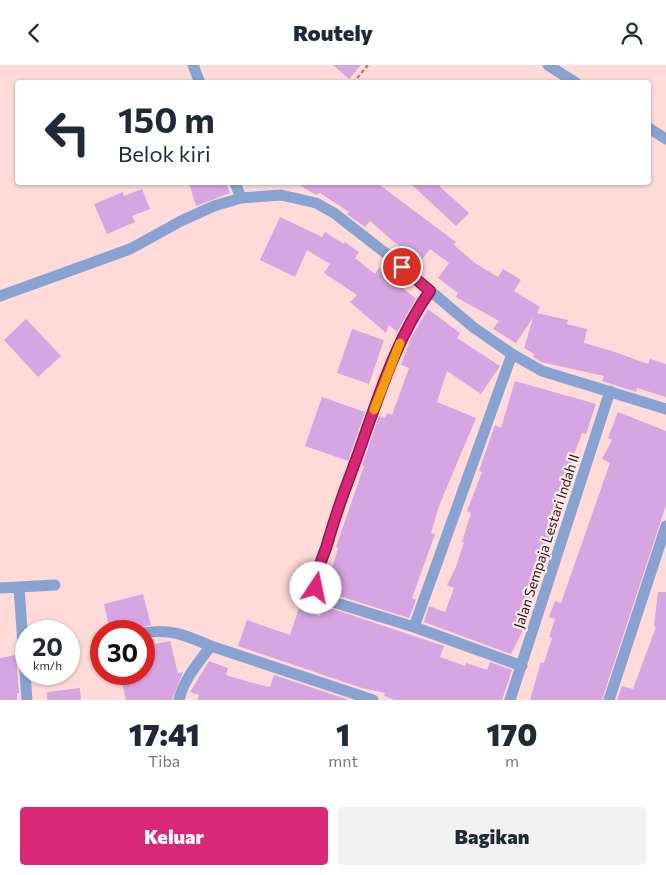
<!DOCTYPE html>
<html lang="id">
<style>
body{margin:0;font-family:Commissioner,sans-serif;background:#f2f2f3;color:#1f2937;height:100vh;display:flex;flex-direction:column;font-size:19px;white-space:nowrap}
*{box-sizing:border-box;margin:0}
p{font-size:16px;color:#747a83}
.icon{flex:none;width:28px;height:28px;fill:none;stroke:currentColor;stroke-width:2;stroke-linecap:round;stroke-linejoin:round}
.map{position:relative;height:635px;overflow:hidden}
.panel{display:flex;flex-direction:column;background:#fff;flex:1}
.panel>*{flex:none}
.banner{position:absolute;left:15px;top:15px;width:636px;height:105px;border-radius:5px;box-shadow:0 1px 4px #0004;background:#fff;color:#1f2937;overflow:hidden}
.speed{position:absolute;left:15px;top:555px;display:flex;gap:10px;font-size:25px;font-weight:700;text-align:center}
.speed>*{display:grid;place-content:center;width:65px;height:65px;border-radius:50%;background:#fff;box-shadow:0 1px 4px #0004;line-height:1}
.speed small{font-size:12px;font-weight:400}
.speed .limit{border:8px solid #d22;background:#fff;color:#111}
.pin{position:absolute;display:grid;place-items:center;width:42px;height:42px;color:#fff;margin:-21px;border:2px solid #fff;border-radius:50%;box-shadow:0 1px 5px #0007}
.me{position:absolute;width:55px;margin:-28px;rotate:11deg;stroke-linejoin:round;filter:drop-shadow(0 0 4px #0008)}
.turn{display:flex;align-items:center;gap:18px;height:105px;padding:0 20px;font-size:22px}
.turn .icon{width:65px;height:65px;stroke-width:2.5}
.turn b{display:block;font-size:35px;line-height:42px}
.eta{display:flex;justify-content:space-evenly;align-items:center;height:85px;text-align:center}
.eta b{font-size:30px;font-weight:800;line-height:35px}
.primary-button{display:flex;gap:10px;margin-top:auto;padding:10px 20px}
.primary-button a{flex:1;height:58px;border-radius:5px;background:#db2777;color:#fff;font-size:20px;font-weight:800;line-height:58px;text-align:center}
.primary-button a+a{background:#f2f2f3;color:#1f2937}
header{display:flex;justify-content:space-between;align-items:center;height:65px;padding:0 20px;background:#fff;font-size:22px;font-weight:800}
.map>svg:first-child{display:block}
.building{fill:#d7a5e1}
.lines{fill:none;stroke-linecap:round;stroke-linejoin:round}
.path{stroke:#a98787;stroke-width:2.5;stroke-dasharray:4 2.5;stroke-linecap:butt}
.minor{stroke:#88a3d2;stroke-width:11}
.route-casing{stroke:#8e194d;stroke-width:12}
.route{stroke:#db2777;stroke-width:9}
.slow{stroke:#f59e0b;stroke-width:9}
.labels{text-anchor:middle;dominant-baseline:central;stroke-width:4.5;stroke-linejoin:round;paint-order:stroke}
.street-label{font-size:14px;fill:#321314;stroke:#ffeceb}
</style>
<header><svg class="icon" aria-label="back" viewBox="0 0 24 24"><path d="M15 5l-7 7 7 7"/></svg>Routely<svg class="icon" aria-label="person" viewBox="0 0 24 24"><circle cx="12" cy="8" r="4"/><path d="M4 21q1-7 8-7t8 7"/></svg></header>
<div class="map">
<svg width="666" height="635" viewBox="0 0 666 635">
<rect width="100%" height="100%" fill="#fedad9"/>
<path class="building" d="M333 0H361L349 14Z
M189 118H226L230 128 196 141Z
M296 118H377L456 177 454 180 475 198 498 212 503 204 521 215 514 226 540 242 537 248 568 255 567 259 587 264 584 278 612 286 648 299 650 294 666 299V332L637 323 636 327 602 316 604 311 541 297 533 292 534 289 524 283 533 253 516 278 493 264 499 256 456 232 458 228 438 213 449 198 430 184 421 196 394 177 370 156 365 162 347 149 349 147 320 128 316 130Z
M410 118H436L469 148 456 161Z
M142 124 150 144 132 151 135 157 107 169 94 139 123 127 124 131Z
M280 152 322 172 325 167 344 179 345 177 359 187 355 193 375 209 379 203 416 234 397 267 389 260 386 268 350 237 357 230 324 208 330 199 307 185 295 212 260 195Z
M428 244 460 268 457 273 500 301 481 329 447 306 437 337 476 353 439 441 431 468 435 469 412 533 416 535 409 553 336 530 326 524 338 483 336 482 364 401H362L379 351 385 353 387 348 392 350 409 303 401 300 411 273Z
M26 254 61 291 38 312 4 275Z
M352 264 384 275 369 319 337 308Z
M515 316 596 339 586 369 582 368 566 411 572 412 566 433 559 431 550 459 556 461 531 538 533 541 522 567 511 589 424 557 429 541 445 547 454 523 447 520 456 502 464 477H462L471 448 467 446 482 407 479 406 495 360 501 363Z
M322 332 365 347 348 396 305 381Z
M618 347 666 366V440L602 635H530L541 597 544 598 552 573 549 572 555 554 549 552 555 536 561 538 610 398 602 394 612 375 608 373Z
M658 527H666V635H617L622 621 633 624 656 562 654 561Z
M143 529 151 560 129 566H110L104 539Z
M324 541 444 581 440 592 465 601 466 598 487 605 490 597 512 605 502 635H395L384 631 385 628 362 623 238 581 247 555 290 570 299 543 320 551Z
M154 574 155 579 170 576 178 608 183 607 172 635H126L120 609H144V575Z
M16 590 19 628H17V635H0V593Z
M209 596 228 603 226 610 249 617 270 622 274 610 349 635H197L199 630 190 627Z
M80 623 81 635H47V627Z"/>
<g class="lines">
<path class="path" d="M353 18 368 0"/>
<path class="minor" d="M193 0 200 18
M548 0 576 18
M649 63 666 74
M235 118 241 133
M430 226C390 282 373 350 349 414 341 437 333 460 326 483 321 496 316 509 316 523L323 533 333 537 414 562 522 601
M0 231 130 184 181 156 214 141 241 133 281 130 316 138 334 148 388 190 473 262 512 289 542 306 666 344
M0 523 55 520
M19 523 27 635
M414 562 512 289
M144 568C171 563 187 571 211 581L373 635
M179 635C184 614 198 598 211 581
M510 635 610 326
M609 635 666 461"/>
</g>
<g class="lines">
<g class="route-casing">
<path id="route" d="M316 523C316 509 321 496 326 483 333 459 341 434 350 411 374 348 391 281 430 226L402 202"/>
</g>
<use href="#route" class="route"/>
<path class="slow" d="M374 345 400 278"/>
</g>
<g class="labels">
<g class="street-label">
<text transform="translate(546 476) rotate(-72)">Jalan Sempaja Lestari Indah II</text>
</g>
</g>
</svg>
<div class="speed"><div>20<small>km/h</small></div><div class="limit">30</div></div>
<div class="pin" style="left:402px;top:202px;background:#d93025"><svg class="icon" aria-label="arrive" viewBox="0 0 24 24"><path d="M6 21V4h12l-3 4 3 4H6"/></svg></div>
<svg class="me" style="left:316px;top:523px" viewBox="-20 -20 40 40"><circle r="19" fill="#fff"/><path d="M0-13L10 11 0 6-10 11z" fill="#db2777"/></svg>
<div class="banner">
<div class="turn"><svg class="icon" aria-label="left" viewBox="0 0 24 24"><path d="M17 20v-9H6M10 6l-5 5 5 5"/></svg><div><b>150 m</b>Belok kiri</div></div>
</div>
</div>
<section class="panel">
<div class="eta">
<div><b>17:41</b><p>Tiba</p></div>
<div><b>1</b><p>mnt</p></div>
<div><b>170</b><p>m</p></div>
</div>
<div class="primary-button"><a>Keluar</a><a>Bagikan</a></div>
</section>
